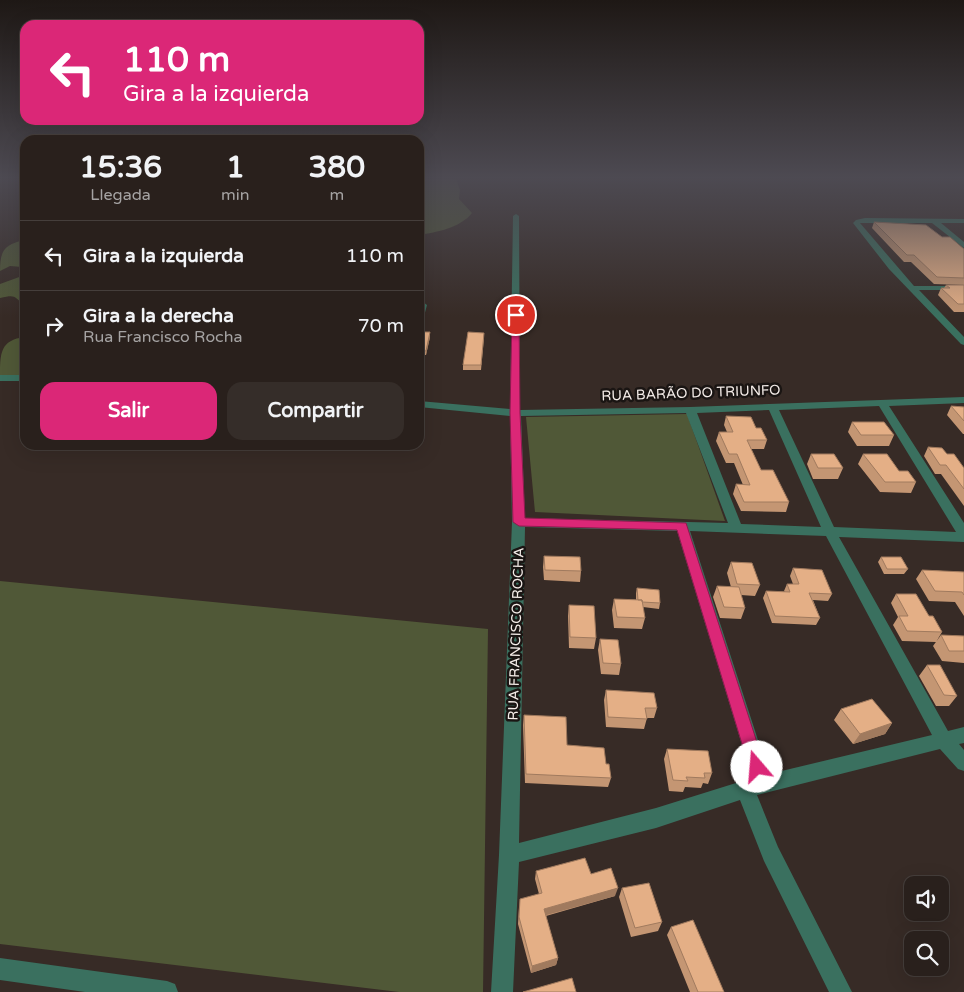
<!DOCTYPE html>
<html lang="es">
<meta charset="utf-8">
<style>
body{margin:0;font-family:"Varela Round",sans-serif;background:#352d29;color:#f1f3f6;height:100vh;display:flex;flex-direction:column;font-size:19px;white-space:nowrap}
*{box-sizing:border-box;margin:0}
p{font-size:16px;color:#a5a3a3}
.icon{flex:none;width:28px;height:28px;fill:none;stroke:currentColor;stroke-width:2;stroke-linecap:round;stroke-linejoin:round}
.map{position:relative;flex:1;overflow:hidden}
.sheet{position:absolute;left:20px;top:135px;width:404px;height:315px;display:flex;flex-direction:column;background:#29201c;border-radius:15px;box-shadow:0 5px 20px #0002,0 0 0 1px #453e3b}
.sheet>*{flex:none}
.banner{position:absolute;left:20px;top:20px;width:404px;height:105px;border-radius:15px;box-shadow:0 5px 20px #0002,0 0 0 1px #453e3b;background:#db2777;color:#fff;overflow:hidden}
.buttons{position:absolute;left:904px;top:876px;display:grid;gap:10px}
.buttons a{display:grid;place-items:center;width:45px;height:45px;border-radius:10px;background:#29201c;box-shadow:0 5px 20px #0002,0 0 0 1px #453e3b;font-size:25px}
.pin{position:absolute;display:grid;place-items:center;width:42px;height:42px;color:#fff;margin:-21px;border:2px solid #fff;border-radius:50%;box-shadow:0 1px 5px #0007}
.me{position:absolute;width:55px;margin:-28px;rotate:342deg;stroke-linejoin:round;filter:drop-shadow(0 0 4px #0008)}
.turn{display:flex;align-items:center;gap:18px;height:105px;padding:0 20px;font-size:22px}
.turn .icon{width:65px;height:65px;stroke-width:2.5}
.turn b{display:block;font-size:35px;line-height:42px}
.eta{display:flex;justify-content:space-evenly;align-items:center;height:85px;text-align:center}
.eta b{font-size:30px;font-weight:700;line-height:35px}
.button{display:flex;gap:10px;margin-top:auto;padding:10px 20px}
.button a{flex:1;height:58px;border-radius:15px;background:#db2777;color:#fff;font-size:20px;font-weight:700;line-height:58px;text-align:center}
.button a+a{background:#352d29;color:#f1f3f6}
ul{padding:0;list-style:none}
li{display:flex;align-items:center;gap:15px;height:70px;padding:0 20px;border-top:1px solid #453e3b}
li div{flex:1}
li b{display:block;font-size:19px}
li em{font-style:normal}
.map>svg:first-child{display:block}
.green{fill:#505837}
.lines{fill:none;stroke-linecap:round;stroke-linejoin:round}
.minor{fill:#3a705f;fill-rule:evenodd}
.wall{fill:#c49673}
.shaded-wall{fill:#a07a5e}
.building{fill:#e4af86;stroke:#a07a5e}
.route{fill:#db2777;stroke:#8e194d}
.labels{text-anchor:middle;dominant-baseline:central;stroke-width:5;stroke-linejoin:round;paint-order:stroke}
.street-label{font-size:14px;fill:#f5ede9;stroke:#1a1513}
</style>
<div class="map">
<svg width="964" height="992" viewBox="0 0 964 992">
<rect width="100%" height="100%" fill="#372b26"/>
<path class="green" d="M426 179H456L460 190 459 199 472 213C460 228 437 232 419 235V185Z
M25 240V305C13 297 17 294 0 298V284L22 276 23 270 22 267 10 266 0 271C0 251 4 244 25 240Z
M25 337V374L8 378H0C0 353 0 340 25 337Z
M687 414 725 521 535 512 526 417Z
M0 581 488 629 483 992H399L0 944Z"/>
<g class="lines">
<path class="minor" d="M516 214 519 216 520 410 690 407 964 397V403L889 406 964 523V542L839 537 948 731 964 727V743L959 744 964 750V771L958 769 940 749 757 795 778 847 852 992H829L764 861 740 800 656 828 519 862 513 992H491L499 855 512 522 510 416 419 407V401L510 409 513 216ZM879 406 956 532 834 527 779 410ZM769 410 821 527 741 524 697 413ZM686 413 728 523 525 518 521 416ZM525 527 677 531 752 778 656 808 519 843ZM690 531 826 536 932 735 769 774Z
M865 218 964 219V223H941L964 242V248L932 223H860L914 286H964V290H919L964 337V345L961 344 889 269 853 223 856 220Z
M423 302 427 305 423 320 419 323V305Z
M0 375H25V381H0Z
M0 958 167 981 175 984 178 992H85L0 980Z"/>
</g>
<path class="wall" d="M874 222 942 237 964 249V285L934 284 911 262H904L872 228Z
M946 285H964V312H954L938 295 941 288H944Z
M419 332H430V337L426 355H419Z
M484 337 481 370H463V365Z
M951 406 964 407V434H963L947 415Z
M726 416 756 428 767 440 764 449H751L761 470 789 502 786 512 741 511 733 494 736 484 743 485 734 463H726L716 441 719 432H727L724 425Z
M852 422 894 435 889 446H857L848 432Z
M928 447 947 454 964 468V506L941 474H935L924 456Z
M811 454 843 468 838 479H813L807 464Z
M863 454 899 471 916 482 911 493 880 492 858 464Z
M544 556 581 571 580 582 544 580 543 567Z
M881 557 908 569 904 574H884L878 562Z
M731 562 760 585 755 596 741 595 745 608 741 619 720 618 713 597 717 586 731 587 727 573Z
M793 568 832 594 828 601 813 600 820 618 816 625 772 623 763 598 766 591 785 592 784 591 787 584H793L790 576Z
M922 570 964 572V616L955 602 929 601 916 579Z
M637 588 660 603 659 609 643 607 645 618 642 629 614 628 612 610 614 599 636 600V593Z
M896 594 929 616 942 632 936 642 902 641 893 625 898 617 891 603Z
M569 605 596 638 594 649 569 648 568 616Z
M941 635 964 636V663L942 661 933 646Z
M600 639 621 664 619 675 601 674 598 650Z
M927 665 957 696 949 706H936L919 676Z
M606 690 657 708 654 718H647L644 729 606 727 604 700Z
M841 709 892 723 885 734 853 744 834 720Z
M524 715 567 745 606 764 611 778 608 787 525 783 523 725Z
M667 749 712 773 708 784 703 783 701 788 685 787 683 792 669 791 664 759Z
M536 871 591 874 615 896 546 916 558 958 556 965 531 973 518 924 519 907 539 894 535 879Z
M622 888 662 922 658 931 631 937 619 897Z
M671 927 724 992H690L667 935Z"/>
<path class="shaded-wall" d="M430 332V337L426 355V351Z
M892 723 885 734 853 744 860 734Z
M618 888 615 896 543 916 544 909Z
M558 958 556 965 531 973 532 966Z"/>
<path class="building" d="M874 222 926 225 942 237H950L964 249V278L937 277 914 255H907Z
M946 285H964V304H958L941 288H950Z
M419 332H430L426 351 419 350Z
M468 332 484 333 481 365H463Z
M951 406 964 407V421Z
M726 416 751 417 756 428H761L767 440H747L761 470H773L789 502H744L736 484 750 485 737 454H729L719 432H733Z
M852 422H884L894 435H861Z
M928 447 942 448 947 454H954L964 468V489L946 465H940Z
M811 454H834L843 468H818Z
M863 454H887L899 471H908L916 482H885Z
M544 556 580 557 581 571 545 570Z
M881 557H901L908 569H887Z
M731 562 752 563 760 585 737 584Z
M793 568 822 570 832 594 809 593 820 618 775 616 766 591 790 592 787 584H799Z
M922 570 964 572V595L962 592 935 591Z
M717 586 739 587 745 608 724 607Z
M637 588 659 590 660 603 642 602V600H638Z
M896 594H916L929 616H933L942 632 907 631 899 616H908Z
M614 599 642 600 645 618 617 617Z
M569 605 594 606 596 638 570 637Z
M941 635 964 636V651H949Z
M600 639 618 640 621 664 603 663Z
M927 665H940L957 696 944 695Z
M606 690 654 693 657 708H645L647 719 608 717Z
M872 699 892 723 860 734 841 709Z
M524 715 566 717 567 745 604 748 606 764H609L611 778 526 774Z
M667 749 708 751 712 773H704L705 778 686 777 688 781 673 780Z
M585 858 591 874 611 868 618 888 544 909 558 958 532 966 519 917 520 899 542 893 536 871Z
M649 883 662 922 635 928 622 888Z
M693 920 724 992H698L671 927Z
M572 978 576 992H523Z"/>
<linearGradient id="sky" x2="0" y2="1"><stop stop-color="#1e1815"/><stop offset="0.56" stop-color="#4d4a52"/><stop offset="1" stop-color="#4d4a52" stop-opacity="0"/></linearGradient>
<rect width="964" height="317" fill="url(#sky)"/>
<path class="route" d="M516 312 519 315 520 413 525 518 686 523 765 767 763 772 757 774 751 772 749 767 677 530 519 526 513 522 510 413 512 315Z"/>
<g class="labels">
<g class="street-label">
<text transform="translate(691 393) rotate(-2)">RUA BARÃO DO TRIUNFO</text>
<text transform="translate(516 634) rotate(-88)">RUA FRANCISCO ROCHA</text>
</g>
</g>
</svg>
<div class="buttons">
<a><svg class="icon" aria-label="sound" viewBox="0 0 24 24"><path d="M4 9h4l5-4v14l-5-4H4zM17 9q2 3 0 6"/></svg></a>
<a><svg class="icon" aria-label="search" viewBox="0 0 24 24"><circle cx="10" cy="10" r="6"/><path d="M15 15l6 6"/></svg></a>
</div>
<div class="pin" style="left:516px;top:315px;background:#d93025"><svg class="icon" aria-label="arrive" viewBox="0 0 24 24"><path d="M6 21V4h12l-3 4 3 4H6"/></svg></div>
<svg class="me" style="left:757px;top:767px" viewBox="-20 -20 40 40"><circle r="19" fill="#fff"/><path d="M0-13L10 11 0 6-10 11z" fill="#db2777"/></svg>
<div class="banner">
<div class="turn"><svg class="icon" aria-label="left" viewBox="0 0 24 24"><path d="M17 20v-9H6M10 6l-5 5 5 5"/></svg><div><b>110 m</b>Gira a la izquierda</div></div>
</div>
<section class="sheet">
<div class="eta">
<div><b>15:36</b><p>Llegada</p></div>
<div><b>1</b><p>min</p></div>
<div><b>380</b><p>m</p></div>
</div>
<ul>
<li><svg class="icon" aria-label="left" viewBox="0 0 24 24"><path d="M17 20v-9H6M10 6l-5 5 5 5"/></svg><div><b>Gira a la izquierda</b></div><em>110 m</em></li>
<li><svg class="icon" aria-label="right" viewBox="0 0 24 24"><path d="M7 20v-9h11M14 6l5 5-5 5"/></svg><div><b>Gira a la derecha</b><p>Rua Francisco Rocha</p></div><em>70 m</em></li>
</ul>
<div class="button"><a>Salir</a><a>Compartir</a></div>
</section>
</div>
